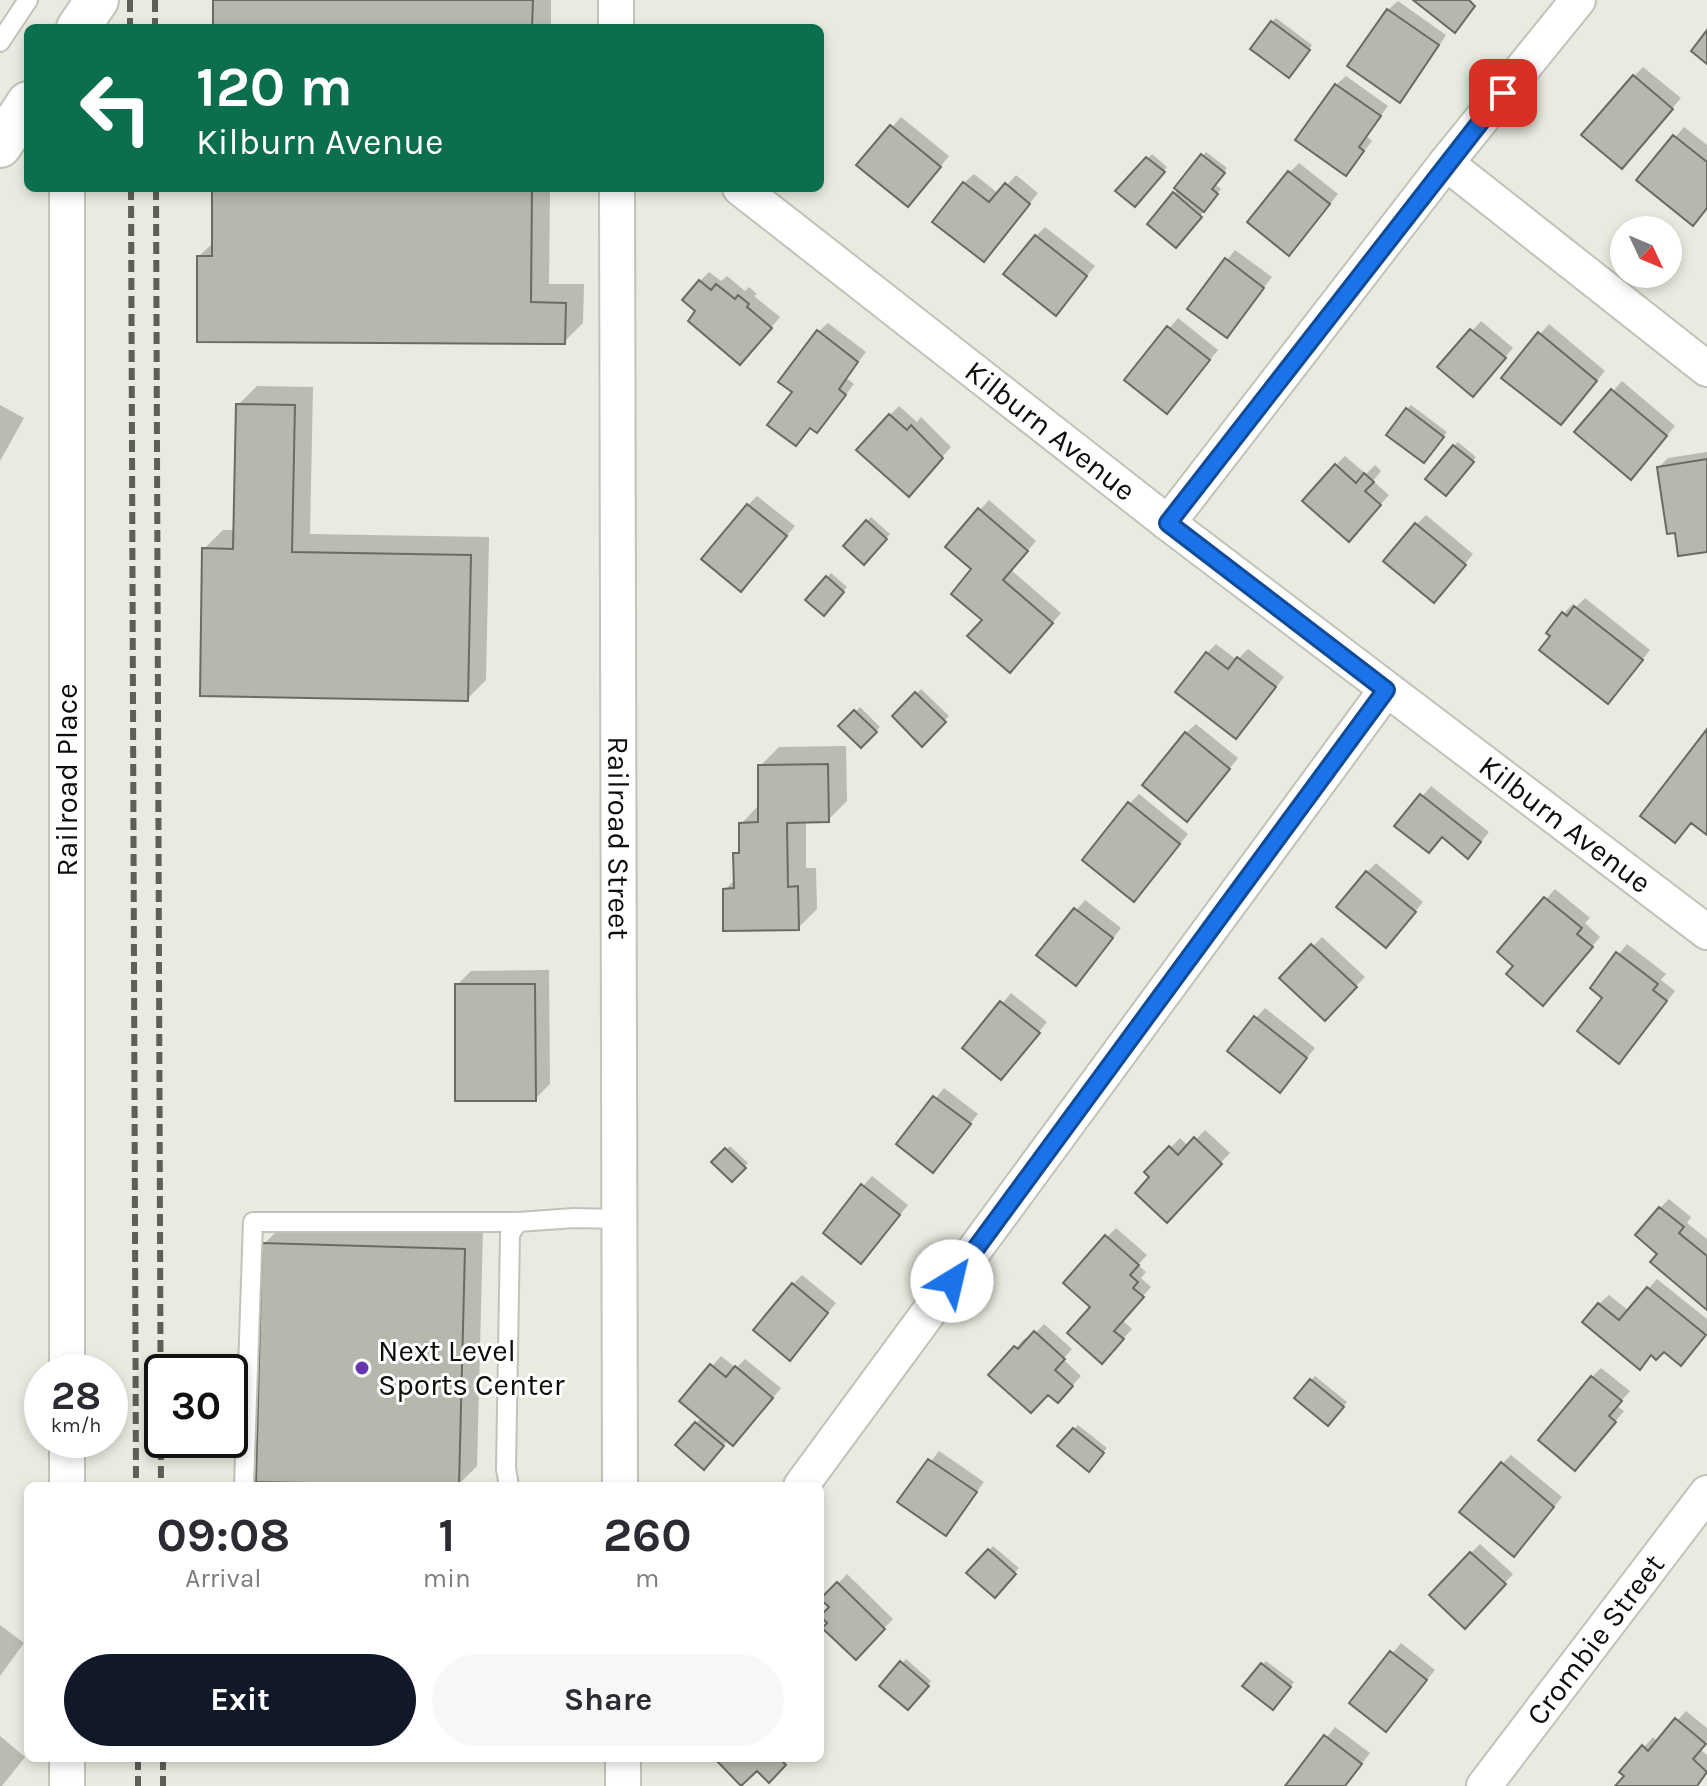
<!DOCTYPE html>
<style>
body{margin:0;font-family:Karla,sans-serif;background:#f7f7f7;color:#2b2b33;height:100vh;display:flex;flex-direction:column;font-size:30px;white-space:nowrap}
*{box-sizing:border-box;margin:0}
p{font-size:26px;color:#7c7c81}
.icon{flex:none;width:44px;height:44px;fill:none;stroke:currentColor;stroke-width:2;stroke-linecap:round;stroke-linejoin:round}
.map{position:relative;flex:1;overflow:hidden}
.sheet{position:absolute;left:24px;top:1482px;width:800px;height:280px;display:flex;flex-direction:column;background:#fff;border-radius:12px;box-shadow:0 4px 12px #0003}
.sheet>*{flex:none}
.banner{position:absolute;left:24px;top:24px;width:800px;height:168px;border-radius:12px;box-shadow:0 4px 12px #0003;background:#0b6e4f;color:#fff;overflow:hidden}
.needle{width:52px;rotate:134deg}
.fabs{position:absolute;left:1610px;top:216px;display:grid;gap:16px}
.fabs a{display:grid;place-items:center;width:72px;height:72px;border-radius:50%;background:#fff;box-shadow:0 4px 12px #0003;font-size:40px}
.speed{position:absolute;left:24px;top:1354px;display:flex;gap:16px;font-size:40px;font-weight:700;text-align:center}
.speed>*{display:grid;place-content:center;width:104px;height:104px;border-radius:50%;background:#fff;box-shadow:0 4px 12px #0003;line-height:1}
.speed small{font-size:20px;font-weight:400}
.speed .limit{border:4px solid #111;border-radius:12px;background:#fff;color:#111}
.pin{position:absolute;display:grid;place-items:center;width:68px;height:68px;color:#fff;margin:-34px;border-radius:16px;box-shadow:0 4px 12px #0006}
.me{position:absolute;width:88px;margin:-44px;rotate:36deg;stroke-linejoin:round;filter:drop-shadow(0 0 6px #0008)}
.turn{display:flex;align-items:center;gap:28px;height:168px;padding:0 40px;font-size:36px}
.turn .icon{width:104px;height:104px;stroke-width:2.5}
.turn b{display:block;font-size:56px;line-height:68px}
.eta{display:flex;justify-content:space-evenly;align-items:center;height:136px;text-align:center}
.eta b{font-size:48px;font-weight:700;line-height:56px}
.button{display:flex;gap:16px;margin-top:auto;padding:16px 40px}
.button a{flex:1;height:92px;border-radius:48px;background:#111827;color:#fff;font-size:32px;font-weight:700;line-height:92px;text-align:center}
.button a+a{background:#f7f7f7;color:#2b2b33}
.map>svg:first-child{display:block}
.shadow{fill:#0003}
.building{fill:#b5b8ac;stroke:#6a6c62;stroke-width:2}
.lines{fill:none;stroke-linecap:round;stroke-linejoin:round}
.service-casing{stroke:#c0c3b7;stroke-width:22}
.minor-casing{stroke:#c0c3b7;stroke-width:38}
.tertiary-casing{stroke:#c0c3b7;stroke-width:46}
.service{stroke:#fff;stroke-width:18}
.minor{stroke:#fff;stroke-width:34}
.tertiary{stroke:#fff;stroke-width:42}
.rail{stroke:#5d5f58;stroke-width:6;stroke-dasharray:12 6;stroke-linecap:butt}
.route-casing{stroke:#114b97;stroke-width:20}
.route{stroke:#1a73e8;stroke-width:14}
.poi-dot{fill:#6637af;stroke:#fff;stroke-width:3}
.labels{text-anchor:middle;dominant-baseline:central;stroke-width:6;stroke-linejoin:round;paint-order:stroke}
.street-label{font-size:30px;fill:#0e0f0b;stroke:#fff}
.poi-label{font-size:30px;fill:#0e0f0b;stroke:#fff;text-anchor:start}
</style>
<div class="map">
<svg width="1707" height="1786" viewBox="0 0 1707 1786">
<rect width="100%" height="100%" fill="#e8ebdf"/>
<path class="shadow" d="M215 0H551V28H215Z
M1398 1 1446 35 1409 91 1400 101 1388 10Z
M1276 18 1312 45 1293 71 1272 22Z
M1643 67 1681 98 1631 157 1634 76Z
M1346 76 1388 106 1366 136 1372 141 1346 174 1336 85Z
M901 117 949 156 917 196 859 165Z
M1684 127 1707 145V208L1639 180Z
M1206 152 1227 168 1215 184 1221 189 1180 242 1174 194Z
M1152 154 1167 167 1134 205 1118 191Z
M1299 163 1338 194 1298 244 1290 172Z
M974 174 999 194 1016 175 1038 193 993 250 964 183Z
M214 188H550L549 284H584L583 323 564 342 199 256 214 242Z
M1045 227 1095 266 1056 313 1036 236Z
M1235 250 1272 277 1226 336 1189 308Z
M709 272 721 281 727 276 745 291 749 287 757 294 754 296 780 317 750 353 698 310 700 281Z
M1178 318 1218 350 1176 402 1127 380Z
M1481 321 1513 348 1482 385 1440 367Z
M828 323 866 352 846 378 854 384 826 421 811 426 794 391 818 332Z
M1549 324 1605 371 1570 413 1503 377Z
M1622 381 1675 426 1640 468 1577 432Z
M257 386 313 387 310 534 489 537 486 680 467 699 204 549 223 530H235L238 405Z
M0 405 24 418 0 461Z
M1411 405 1447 432 1428 456 1407 409Z
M899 406 917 422 921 417 951 447 918 485 890 415Z
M1458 442 1476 457 1450 489 1454 446Z
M1707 452V550L1676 530 1659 467 1668 458Z
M1345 456 1366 474 1375 465 1381 471 1373 481 1389 495 1358 530 1336 465Z
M757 496 795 526 750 580 748 505Z
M989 500 1036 541 1011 570 1061 613 1019 661 985 620 974 569 948 546Z
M1426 515 1473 554 1443 591 1417 524Z
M871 517 890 534 864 562 846 546Z
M831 573 847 587 824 613 808 600Z
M1585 598 1650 650 1617 692 1564 613 1573 604 1576 607Z
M1216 644 1237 660 1248 649 1284 677 1246 727 1207 653Z
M921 689 949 716 922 744 895 716Z
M860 707 880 727 861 745 841 726Z
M1196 724 1238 758 1197 810 1186 733Z
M846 746 847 801 828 820 806 821V868H816L817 909 798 928 725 890 736 878 735 854 741 848V824L760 804V766L779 747Z
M1431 786 1489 832 1477 847 1443 836 1397 826Z
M1139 794 1188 834 1143 890 1129 804Z
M1376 863 1423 902 1395 936 1367 872Z
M1555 889 1590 918 1585 923 1600 937 1553 994 1500 952Z
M1085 900 1121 928 1085 974 1039 955Z
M1322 937 1365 977 1325 1018 1282 978Z
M1627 944 1666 974 1661 980 1675 991 1628 1052 1605 998 1592 987Z
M549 970 550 1084 535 1099 457 985 471 971Z
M1011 993 1047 1022 1010 1068 965 1048Z
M1265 1008 1315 1048 1280 1091 1256 1018Z
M944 1088 978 1114 933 1170 899 1144Z
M1205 1130 1230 1153 1167 1220 1152 1177 1147 1172 1180 1138 1189 1147Z
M730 1146 748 1163 732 1179 714 1162Z
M872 1176 908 1205 870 1252 863 1186Z
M1669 1199 1691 1217 1687 1223 1707 1239V1307L1660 1254V1208Z
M283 1225 483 1230 477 1466 458 1485 264 1244Z
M1116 1228 1147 1255 1138 1265 1146 1272 1141 1278 1151 1287 1122 1320 1132 1329 1111 1352 1092 1306 1107 1237Z
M802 1275 836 1303 799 1349 793 1284Z
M1657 1279 1707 1319V1333L1690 1354 1664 1349 1652 1354 1599 1304 1609 1295 1629 1311Z
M1044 1324 1072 1349 1063 1359 1081 1376 1058 1401 1048 1392 991 1375 1025 1338 1028 1341Z
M721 1356 736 1368 745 1359 781 1388 743 1434 729 1439 704 1467 678 1445 702 1417 682 1401Z
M1601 1368 1630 1391 1617 1406 1624 1411 1584 1459 1592 1377Z
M1315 1376 1347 1402 1332 1420 1296 1398Z
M1078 1425 1107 1448 1092 1465 1060 1446Z
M939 1451 984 1482 946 1533 900 1502Z
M1511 1455 1562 1497 1523 1545 1502 1464Z
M1480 1544 1513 1574 1474 1617 1471 1553Z
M993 1546 1019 1568 994 1595 969 1573Z
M847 1574 893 1619 856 1658 830 1623 832 1607 823 1599Z
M0 1625 24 1643 0 1676Z
M1401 1643 1435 1670 1395 1720 1352 1703Z
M906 1659 931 1681 908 1708 882 1686Z
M1266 1661 1294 1682 1277 1703 1262 1665Z
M1686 1711 1707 1728V1741L1700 1749 1707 1755V1773L1696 1786H1618L1644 1747 1653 1737 1658 1742Z
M1335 1727 1370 1753 1345 1786H1288Z
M0 1736 25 1757 2 1786H0Z
M717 1758H791L769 1780 757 1769Z"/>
<path class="building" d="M213 0H533L532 28H213Z
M1413 0H1469L1475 6 1455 33Z
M1387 9 1439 45 1400 103 1347 66Z
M1271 21 1310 50 1289 78 1250 49Z
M1707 30V64L1691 51Z
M1633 75 1673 109 1622 169 1581 135Z
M1335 84 1381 116 1359 147 1364 151 1346 176 1295 140Z
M890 125 941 167 908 207 856 165Z
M1673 135 1707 162V208L1693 226 1636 180Z
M1201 154 1225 173 1212 189 1218 194 1204 212 1174 188Z
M1146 157 1165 172 1135 207 1115 191Z
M1288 171 1330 204 1289 256 1247 222Z
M963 182 989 202 1005 183 1030 204 984 262 932 222Z
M212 188H532L531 302 566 303 565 344 197 342V256H212Z
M1173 192 1202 217 1176 248 1147 224Z
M1035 235 1087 276 1056 316 1003 274Z
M1225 258 1264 288 1227 338 1187 309Z
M699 280 711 290 716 284 735 299 738 295 749 304 747 307 772 328 740 365 688 321 695 311 682 300Z
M1167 326 1210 360 1167 414 1124 380Z
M1470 329 1506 358 1473 397 1437 367Z
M817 330 858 362 839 389 846 395 817 433 810 428 796 446 767 425 792 392 778 382Z
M1538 332 1597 381 1561 425 1501 378Z
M1611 389 1667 436 1631 480 1574 432Z
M236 404 295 405 292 552 471 555 468 701 200 696 202 548 233 549Z
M1406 408 1444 437 1424 463 1386 435Z
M889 414 907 430 911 425 943 458 909 497 856 450Z
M1453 445 1474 462 1446 496 1425 479Z
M1707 459V552L1678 556 1675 533 1667 534 1657 467Z
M1335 464 1356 483 1364 473 1374 482 1365 491 1381 505 1349 542 1302 501Z
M747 504 787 536 741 592 701 559Z
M978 508 1028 551 1003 580 1053 623 1010 673 967 636 982 620 951 594 971 569 945 547Z
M866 520 887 539 864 565 843 546Z
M1415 523 1466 565 1434 603 1383 561Z
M826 576 844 592 824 616 805 600Z
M1574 606 1643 660 1608 704 1539 650 1550 636 1546 633 1562 612 1567 616Z
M1206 652 1228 669 1237 657 1276 687 1236 739 1175 692Z
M915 692 946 722 922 747 892 716Z
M854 710 877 732 861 748 838 726Z
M1707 729V835L1691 823 1675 843 1640 816Z
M1185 732 1230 769 1187 822 1142 785Z
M828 764 829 822 787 823 788 887 798 886 799 930 723 931V889L734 888 733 853H739V823L758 822V765Z
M1420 794 1481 842 1468 859 1442 837 1429 853 1394 826Z
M1128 802 1180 844 1134 902 1082 860Z
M1366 871 1416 912 1386 948 1336 907Z
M1544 897 1582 928 1577 934 1593 947 1543 1006 1506 974 1513 966 1497 952Z
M1074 908 1113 938 1076 986 1036 955Z
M1311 944 1357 987 1325 1021 1279 978Z
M1616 952 1658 984 1653 990 1667 1001 1619 1064 1577 1031 1602 998 1590 988Z
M455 984H535L536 1101H455Z
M1000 1001 1040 1033 1001 1080 962 1048Z
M1254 1016 1307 1058 1280 1093 1227 1051Z
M933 1096 971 1124 933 1173 896 1144Z
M1194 1137 1222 1164 1167 1223 1135 1193 1149 1177 1144 1172 1169 1146 1178 1155Z
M725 1148 746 1168 732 1182 711 1162Z
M861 1184 900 1215 861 1264 823 1233Z
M1659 1207 1684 1227 1679 1233 1707 1256V1310L1650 1262 1657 1254 1635 1235Z
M1105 1235 1139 1265 1130 1275 1138 1282 1133 1288 1144 1297 1114 1331 1124 1339 1102 1364 1067 1333 1090 1307 1063 1283Z
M262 1243 465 1249 459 1486 256 1482Z
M792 1283 828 1313 790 1361 753 1330Z
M1647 1287 1706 1335 1681 1366 1664 1352 1656 1360 1651 1355 1640 1370 1582 1322 1598 1303 1619 1320Z
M1034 1331 1065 1359 1055 1370 1073 1386 1058 1403 1048 1395 1031 1413 988 1375 1014 1346 1018 1349Z
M710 1364 726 1377 735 1366 773 1398 733 1446 679 1401Z
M1591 1376 1622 1401 1609 1416 1616 1422 1575 1471 1538 1440Z
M1310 1379 1344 1407 1328 1426 1294 1398Z
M695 1422 724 1446 704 1470 675 1445Z
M1073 1428 1104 1453 1089 1472 1057 1446Z
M928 1459 977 1492 946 1536 897 1502Z
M1501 1462 1554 1507 1514 1557 1459 1512Z
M988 1549 1016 1574 995 1598 966 1573Z
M1470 1552 1506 1584 1465 1629 1429 1595Z
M837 1582 885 1629 856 1660 822 1628 827 1623 820 1616 829 1607 820 1599Z
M1390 1651 1427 1680 1386 1732 1349 1703Z
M900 1661 929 1686 908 1710 879 1686Z
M1261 1663 1291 1687 1273 1710 1242 1686Z
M1675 1718 1706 1744 1693 1759 1707 1772 1697 1786H1615L1624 1776 1619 1772 1642 1745 1648 1751Z
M1324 1735 1362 1764 1345 1786H1285Z
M714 1758H779L786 1765 769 1783 757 1771 741 1786Z"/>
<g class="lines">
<g class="service-casing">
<path id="service" d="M0 42 28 0
M244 1486 253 1222H518
M509 1486 506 1469 510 1234 518 1222 574 1218 620 1219"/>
</g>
<g class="minor-casing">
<g id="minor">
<path d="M616 0V28"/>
<path d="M1446 163 1707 369"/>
<path d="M67 188V1372"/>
<path id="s1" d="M617 188 620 1486"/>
<path id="s2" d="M740 188 1168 523 1707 932"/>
<path d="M1168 523 1446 163 1578 0"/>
<path d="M67 1440V1486"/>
<path d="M801 1486 1386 690"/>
<path d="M67 1758V1786"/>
<path d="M623 1758V1786"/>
<path id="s3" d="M1484 1786 1707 1493"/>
</g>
</g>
<g class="tertiary-casing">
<path id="tertiary" d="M78 28 97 0
M0 146 28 103"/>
</g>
<use href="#service" class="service"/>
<use href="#minor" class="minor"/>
<use href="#tertiary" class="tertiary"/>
<path class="rail" d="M130 0V28
M155 0V28
M131 188 136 1486
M156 188 161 1486
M138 1758V1786
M163 1758V1786"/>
</g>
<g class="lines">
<g class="route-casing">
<path id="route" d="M952 1281 1386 690 1168 523 1503 93"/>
</g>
<use href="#route" class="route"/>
</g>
<circle class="poi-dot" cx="362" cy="1368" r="8"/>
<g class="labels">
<g class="street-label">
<text stroke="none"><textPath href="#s2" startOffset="394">Kilburn Avenue</textPath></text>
<text transform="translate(67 780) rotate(-90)">Railroad Place</text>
<text stroke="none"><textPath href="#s2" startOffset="1042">Kilburn Avenue</textPath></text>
<text stroke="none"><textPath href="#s1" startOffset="650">Railroad Street</textPath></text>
<text stroke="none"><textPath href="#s3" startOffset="184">Crombie Street</textPath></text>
</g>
<g class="poi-label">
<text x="378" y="1351">Next Level<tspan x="378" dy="34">Sports Center</tspan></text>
</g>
</g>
</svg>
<div class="fabs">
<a><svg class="needle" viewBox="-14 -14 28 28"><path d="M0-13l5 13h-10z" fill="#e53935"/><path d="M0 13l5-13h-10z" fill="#7c7c81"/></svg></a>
</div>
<div class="speed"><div>28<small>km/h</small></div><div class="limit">30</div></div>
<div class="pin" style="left:1503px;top:93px;background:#d93025"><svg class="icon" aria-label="arrive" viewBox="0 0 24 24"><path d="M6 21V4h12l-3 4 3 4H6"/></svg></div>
<svg class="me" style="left:952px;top:1281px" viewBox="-20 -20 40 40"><circle r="19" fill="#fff"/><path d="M0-13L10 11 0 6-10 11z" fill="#1a73e8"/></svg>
<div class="banner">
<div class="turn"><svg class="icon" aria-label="left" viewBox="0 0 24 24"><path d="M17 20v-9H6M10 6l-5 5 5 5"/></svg><div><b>120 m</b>Kilburn Avenue</div></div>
</div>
<section class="sheet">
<div class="eta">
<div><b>09:08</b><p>Arrival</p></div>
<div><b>1</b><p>min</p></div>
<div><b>260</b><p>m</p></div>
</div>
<div class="button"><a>Exit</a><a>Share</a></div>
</section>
</div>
